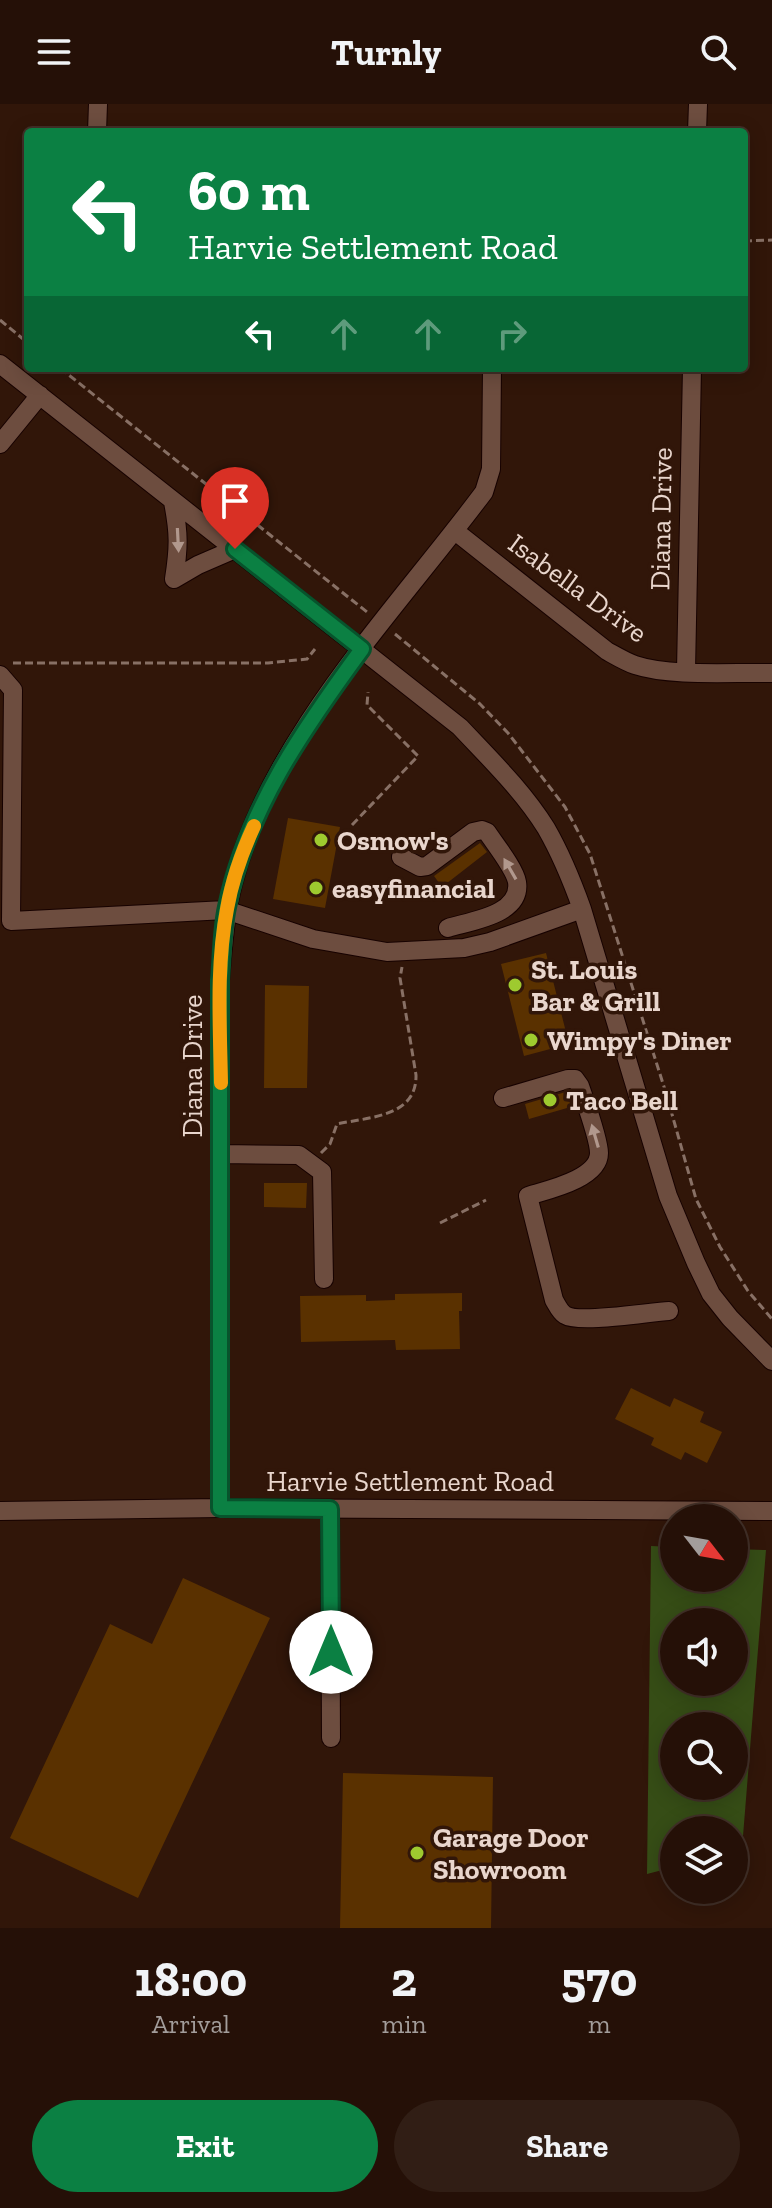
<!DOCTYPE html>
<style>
body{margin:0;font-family:"Zilla Slab",serif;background:#311e15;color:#f1f3f6;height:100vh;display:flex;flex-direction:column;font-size:30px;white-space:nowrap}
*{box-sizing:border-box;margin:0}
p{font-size:26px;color:#a39d9b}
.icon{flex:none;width:44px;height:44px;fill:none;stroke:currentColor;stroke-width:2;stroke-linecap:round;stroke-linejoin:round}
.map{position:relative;height:1824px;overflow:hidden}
.details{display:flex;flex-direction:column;background:#251007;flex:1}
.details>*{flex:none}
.guide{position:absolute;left:24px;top:24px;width:724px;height:244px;border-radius:8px;box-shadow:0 4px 20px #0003,0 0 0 2px #423028;background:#0b8043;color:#fff;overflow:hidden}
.needle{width:52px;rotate:121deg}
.buttons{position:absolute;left:660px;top:1400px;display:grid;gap:16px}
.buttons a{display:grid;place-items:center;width:88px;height:88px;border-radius:50%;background:#251007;box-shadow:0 4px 20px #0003,0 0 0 2px #423028;font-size:40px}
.pin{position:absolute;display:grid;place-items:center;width:68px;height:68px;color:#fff;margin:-82px -34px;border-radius:50% 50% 50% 0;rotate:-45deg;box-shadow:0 0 8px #0007}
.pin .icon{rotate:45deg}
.me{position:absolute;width:88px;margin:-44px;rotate:0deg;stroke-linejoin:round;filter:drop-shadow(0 0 6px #0008)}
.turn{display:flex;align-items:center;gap:28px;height:168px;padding:0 32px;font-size:36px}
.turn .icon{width:104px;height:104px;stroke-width:2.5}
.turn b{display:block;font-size:56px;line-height:68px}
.lanes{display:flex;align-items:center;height:76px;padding:0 32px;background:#0003;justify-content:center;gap:40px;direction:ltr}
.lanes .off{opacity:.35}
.eta{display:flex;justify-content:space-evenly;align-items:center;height:136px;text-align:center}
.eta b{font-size:48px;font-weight:800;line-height:56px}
.button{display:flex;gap:16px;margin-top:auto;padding:16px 32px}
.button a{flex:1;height:92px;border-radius:48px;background:#0b8043;color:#fff;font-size:32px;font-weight:800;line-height:92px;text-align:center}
.button a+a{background:#311e15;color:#f1f3f6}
header{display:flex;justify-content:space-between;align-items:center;height:104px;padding:0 32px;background:#251007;font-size:36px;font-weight:800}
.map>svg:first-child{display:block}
.green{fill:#364d16;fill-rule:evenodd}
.building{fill:#5a3100}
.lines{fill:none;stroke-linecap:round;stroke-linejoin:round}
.minor-casing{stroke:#170200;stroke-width:20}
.path{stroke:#887065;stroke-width:3;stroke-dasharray:8 4;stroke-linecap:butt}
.minor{stroke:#6d4d3f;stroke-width:18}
.oneway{fill:#b1988d}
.route-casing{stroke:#07532c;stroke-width:20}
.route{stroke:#0b8043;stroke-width:14}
.slow{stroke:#f59e0b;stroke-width:14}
.poi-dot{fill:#9eca2f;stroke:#311609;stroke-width:3}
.labels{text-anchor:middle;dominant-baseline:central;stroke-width:7;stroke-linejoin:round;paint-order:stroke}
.street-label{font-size:28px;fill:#e9d6cd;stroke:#311609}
.poi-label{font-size:28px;font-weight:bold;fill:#e9d6cd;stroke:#311609;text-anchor:start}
</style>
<header><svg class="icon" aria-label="menu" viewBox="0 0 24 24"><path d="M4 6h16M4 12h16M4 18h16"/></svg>Turnly<svg class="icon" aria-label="search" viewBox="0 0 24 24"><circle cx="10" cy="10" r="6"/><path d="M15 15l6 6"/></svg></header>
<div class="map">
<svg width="772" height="1824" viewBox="0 0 772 1824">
<rect width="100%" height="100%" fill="#311609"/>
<path class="green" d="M651 1442 674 1443V1474H734V1445L766 1446 741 1757 734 1754V1726H674V1763L647 1770ZM674 1518H734V1578H674ZM674 1622H734V1682H674Z"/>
<path class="building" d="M288 714 340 723 325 804 273 795Z
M480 739 487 748 442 783 434 772Z
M546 849 569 940 524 952 501 860Z
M265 881 309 882 307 984H264Z
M569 987 574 1002 529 1015 525 1000Z
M264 1079H307L306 1104 264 1103Z
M462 1189V1207H459L460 1245 396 1246 395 1236 301 1238 300 1192 366 1191V1197L395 1196V1190Z
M631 1284 670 1303 674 1294 704 1308 700 1318 722 1328 707 1359 685 1348 681 1356 651 1341 654 1334 615 1315Z
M183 1474 270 1514 138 1794 10 1734 110 1520 152 1540Z
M343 1669 493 1673 491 1824H340Z"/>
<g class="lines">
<g class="minor-casing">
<path id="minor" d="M97 28 98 0
M697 28 698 0
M0 260 460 623C490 655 523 687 546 724 561 750 572 777 582 805L668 1092 696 1159 711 1190 730 1214 772 1257
M0 340 40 291
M173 398C179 429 179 443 174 475
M455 427 607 547C616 552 626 558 635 561 671 573 733 568 772 569
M174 475 198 461 235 445
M686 567 692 264
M0 571 13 586 11 817 226 806 313 835 387 848 464 844 490 838 582 805
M401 753 420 763 427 762 473 728 482 726 487 728C495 740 515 765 517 778 522 811 470 817 448 824
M503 994 568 975H575L580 982C585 997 599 1035 599 1049 599 1075 547 1086 528 1092L554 1196C557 1201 560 1208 565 1211 579 1220 649 1208 669 1207
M221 1050 299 1051 322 1068 324 1175
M220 1404V876C223 844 225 811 233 780 270 634 396 506 484 388L491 365 492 264
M330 1405 331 1634
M0 1407 220 1404 772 1407"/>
</g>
<path class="path" d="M744 137 772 136
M0 216 28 239
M60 264 367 508
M395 530 480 600 508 629 565 703 590 750 666 989 696 1095 720 1143 748 1187 772 1215
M13 559H268L307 555 315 545
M352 721 418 652 367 601 368 588
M321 1049 330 1040 337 1020C369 1013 417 1013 416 971L400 874 402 863
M440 1119 486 1096"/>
<use href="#minor" class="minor"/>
</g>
<defs><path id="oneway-solid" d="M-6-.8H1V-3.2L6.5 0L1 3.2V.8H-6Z" transform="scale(2)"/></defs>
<g class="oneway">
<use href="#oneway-solid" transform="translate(178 436) rotate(87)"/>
<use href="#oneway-solid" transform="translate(510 765) rotate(-120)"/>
<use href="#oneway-solid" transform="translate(595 1032) rotate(-106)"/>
</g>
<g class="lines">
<g class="route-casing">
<path id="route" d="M235 445 362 545C304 624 247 705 227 803 222 826 222 852 220 876V1404L330 1405 331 1548"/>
</g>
<use href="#route" class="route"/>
<path class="slow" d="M221 979C220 921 216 862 227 805 232 776 242 748 254 722"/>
</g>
<g class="poi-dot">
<circle cx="321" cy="736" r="8"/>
<circle cx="316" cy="784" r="8"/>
<circle cx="515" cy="881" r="8"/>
<circle cx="531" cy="936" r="8"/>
<circle cx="550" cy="996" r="8"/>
<circle cx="417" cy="1749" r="8"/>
</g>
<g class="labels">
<g class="street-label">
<text transform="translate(661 415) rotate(-89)">Diana Drive</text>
<text transform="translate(578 484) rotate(36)">Isabella Drive</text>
<text transform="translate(192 962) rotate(-90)">Diana Drive</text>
<text x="410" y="1377">Harvie Settlement Road</text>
</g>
<g class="poi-label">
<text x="337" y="736">Osmow's</text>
<text x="332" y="784">easyfinancial</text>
<text x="531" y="865">St. Louis<tspan x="531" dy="32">Bar &amp; Grill</tspan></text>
<text x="547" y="936">Wimpy's Diner</text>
<text x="566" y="996">Taco Bell</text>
<text x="433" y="1733">Garage Door<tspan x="433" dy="32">Showroom</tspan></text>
</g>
</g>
</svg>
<div class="buttons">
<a><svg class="needle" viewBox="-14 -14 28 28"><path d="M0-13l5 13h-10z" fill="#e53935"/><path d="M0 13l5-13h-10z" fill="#a39d9b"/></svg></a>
<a><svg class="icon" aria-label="sound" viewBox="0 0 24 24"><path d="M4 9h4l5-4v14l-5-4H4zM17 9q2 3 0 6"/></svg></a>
<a><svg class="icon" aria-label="search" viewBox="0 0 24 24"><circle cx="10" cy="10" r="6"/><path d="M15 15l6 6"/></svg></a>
<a><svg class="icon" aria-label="layers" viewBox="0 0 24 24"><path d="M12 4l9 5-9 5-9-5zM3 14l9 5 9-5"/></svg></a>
</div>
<div class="pin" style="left:235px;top:445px;background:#d93025"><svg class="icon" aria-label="arrive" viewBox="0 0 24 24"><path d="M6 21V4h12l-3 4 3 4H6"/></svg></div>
<svg class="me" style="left:331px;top:1548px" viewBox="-20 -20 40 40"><circle r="19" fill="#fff"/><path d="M0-13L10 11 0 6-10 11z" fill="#0b8043"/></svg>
<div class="guide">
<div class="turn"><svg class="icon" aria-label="left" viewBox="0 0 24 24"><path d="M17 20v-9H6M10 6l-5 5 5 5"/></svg><div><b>60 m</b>Harvie Settlement Road</div></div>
<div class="lanes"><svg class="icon" aria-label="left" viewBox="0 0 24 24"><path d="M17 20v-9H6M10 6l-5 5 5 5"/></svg><svg class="icon off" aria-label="ahead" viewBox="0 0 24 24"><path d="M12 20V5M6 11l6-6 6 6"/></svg><svg class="icon off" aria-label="ahead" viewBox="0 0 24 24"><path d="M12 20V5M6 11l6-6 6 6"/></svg><svg class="icon off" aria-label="right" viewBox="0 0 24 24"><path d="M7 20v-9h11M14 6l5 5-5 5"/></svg></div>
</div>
</div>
<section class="details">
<div class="eta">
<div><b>18:00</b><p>Arrival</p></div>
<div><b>2</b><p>min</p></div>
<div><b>570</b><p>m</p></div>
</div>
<div class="button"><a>Exit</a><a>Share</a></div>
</section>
